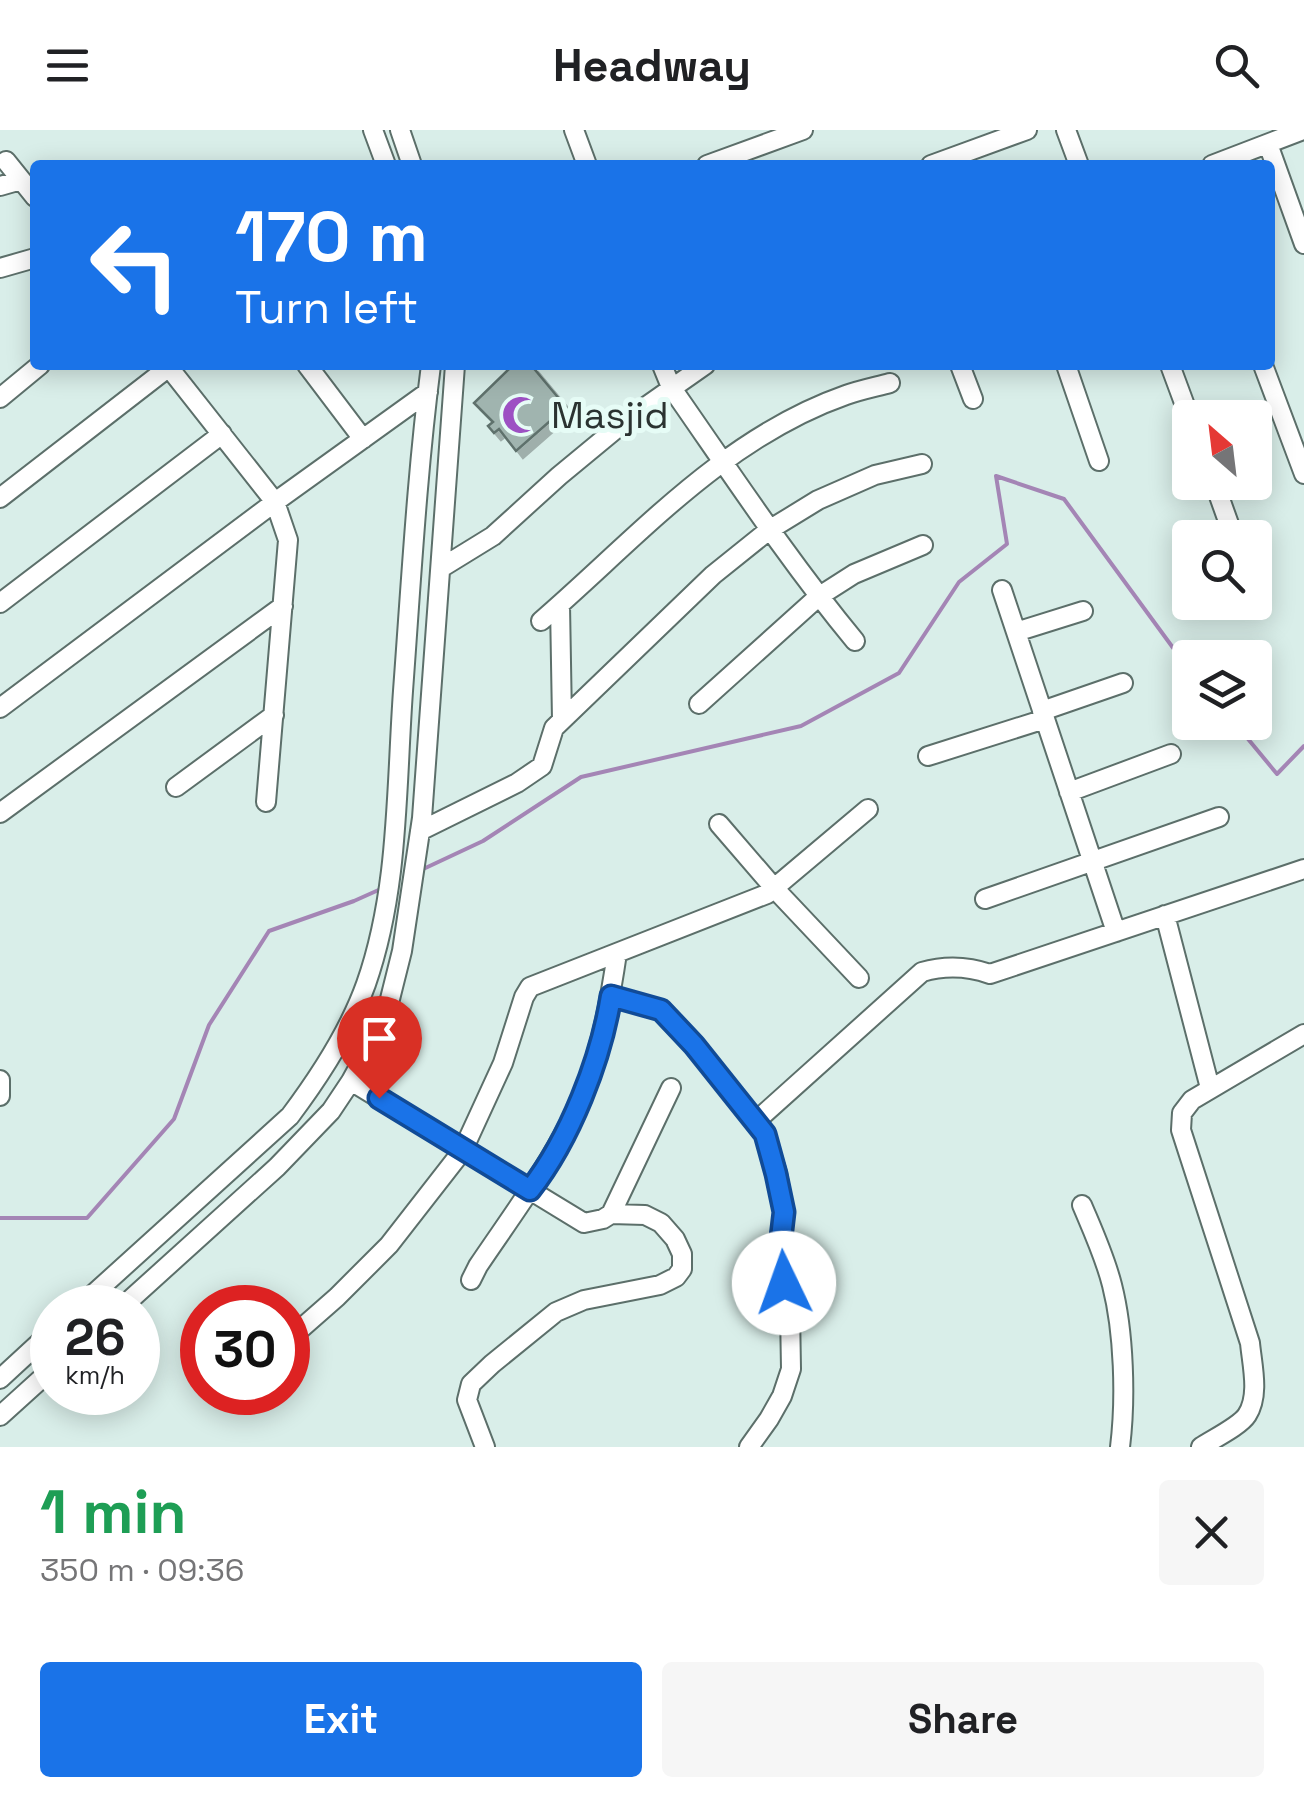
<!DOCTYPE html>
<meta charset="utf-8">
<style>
body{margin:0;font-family:"Space Grotesk",sans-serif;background:#f6f6f6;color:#202124;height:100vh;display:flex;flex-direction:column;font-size:38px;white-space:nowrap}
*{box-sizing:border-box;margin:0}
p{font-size:32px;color:#757577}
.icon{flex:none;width:55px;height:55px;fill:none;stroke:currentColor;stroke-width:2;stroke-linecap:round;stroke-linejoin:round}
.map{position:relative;height:1317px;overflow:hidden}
.details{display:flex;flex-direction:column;background:#fff;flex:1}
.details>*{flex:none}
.hud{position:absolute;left:30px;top:30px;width:1245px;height:210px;border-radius:10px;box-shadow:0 5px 25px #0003;background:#1a73e8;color:#fff;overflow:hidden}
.needle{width:65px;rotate:332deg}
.buttons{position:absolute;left:1172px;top:270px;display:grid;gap:20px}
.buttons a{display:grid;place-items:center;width:100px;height:100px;border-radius:10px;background:#fff;box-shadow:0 5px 25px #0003;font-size:50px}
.speed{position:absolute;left:30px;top:1155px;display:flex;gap:20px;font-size:50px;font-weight:700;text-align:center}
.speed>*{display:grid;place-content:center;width:130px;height:130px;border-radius:50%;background:#fff;box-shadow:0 5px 25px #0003;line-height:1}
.speed small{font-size:25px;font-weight:400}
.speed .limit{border:15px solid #d22;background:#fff;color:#111}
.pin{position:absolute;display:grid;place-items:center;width:85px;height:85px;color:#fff;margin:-102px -42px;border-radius:50% 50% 50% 0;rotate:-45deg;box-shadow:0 0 10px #0007}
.pin .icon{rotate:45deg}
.me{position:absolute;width:110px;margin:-55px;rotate:357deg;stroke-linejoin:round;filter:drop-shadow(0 0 8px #0008)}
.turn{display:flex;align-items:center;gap:35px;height:210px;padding:0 40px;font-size:45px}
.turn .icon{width:130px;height:130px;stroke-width:2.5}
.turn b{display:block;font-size:70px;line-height:85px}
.round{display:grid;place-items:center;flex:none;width:105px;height:105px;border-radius:10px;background:#f6f6f6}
.head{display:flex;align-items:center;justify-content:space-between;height:170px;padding:0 40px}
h1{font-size:60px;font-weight:700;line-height:75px;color:#1e9e55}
.button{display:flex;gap:20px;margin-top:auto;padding:20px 40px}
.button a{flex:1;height:115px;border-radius:10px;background:#1a73e8;color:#fff;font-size:40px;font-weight:700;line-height:115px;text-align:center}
.button a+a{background:#f6f6f6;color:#202124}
header{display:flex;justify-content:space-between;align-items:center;height:130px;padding:0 40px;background:#fff;font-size:45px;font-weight:700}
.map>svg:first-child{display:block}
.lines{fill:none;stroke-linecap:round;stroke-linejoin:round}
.stream{stroke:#a485b5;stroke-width:4}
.building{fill:#a0b4af;stroke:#5e716c;stroke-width:2.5;filter:url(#shadow)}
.minor-casing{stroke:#5c6f6a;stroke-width:22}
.minor{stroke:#fff;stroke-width:18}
.route-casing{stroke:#114b97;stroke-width:25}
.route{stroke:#1a73e8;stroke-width:18}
.labels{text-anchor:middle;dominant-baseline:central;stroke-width:10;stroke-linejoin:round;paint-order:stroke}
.poi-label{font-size:38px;fill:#2b3331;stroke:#e6fcf6;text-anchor:start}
</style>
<header><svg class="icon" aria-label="menu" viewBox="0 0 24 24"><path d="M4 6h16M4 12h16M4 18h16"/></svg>Headway<svg class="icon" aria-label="search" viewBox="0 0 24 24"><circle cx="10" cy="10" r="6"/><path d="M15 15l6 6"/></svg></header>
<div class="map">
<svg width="1304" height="1317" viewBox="0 0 1304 1317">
<defs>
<filter id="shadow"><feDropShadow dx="7" dy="7" stdDeviation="0" flood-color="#0004"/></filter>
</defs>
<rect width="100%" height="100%" fill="#d9eee9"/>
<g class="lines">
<path class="stream" d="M1234 592 1277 644 1304 616
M419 741 483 711 581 647 801 596 899 543 959 452 1007 414 996 346 1064 369 1190 541
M0 1088H87L174 989 209 895 269 801 354 771 383 758"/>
</g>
<path class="building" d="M513 235H531L566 277 516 321 499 299 494 303 488 296 493 292 474 273Z"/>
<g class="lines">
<g class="minor-casing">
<path id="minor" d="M373 0 386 35
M400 0 412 35
M574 0 587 35
M1066 0 1079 35
M1268 14 1304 114
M6 31 35 67
M707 35 803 0
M931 35 1027 0
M1212 35 1303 0
M0 56 21 50
M0 138 35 128
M167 235 275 372 428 262
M307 235 363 309
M662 235 671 257C731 343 788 430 855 511
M960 235 973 269
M1066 235 1099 331
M1170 235 1190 289
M1263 235 1304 344
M0 268 40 235
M1214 352 1234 408
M0 368 169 237
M441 438 493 406 559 346 628 289 705 235
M1002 460 1116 802
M0 473 222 304
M560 475 562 590
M541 491C636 409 723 308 846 265 860 260 875 257 890 253
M1016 502 1083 481
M699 574 818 467 854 444 923 415
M0 578 275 372 288 410 266 672
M1042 581 1123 553
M928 626 1045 589
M176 657 274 585
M1069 662 1171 624
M0 683 283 476
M719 694 775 759 859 848
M420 701 517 653 542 636 554 598 713 445 769 400 818 370 875 345 922 334
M985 769 1219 687
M1165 785 1210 958
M611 865 661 880 694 915 765 1004 777 1043 784 1082 779 1125 790 1182 791 1239 782 1266 769 1289 749 1317
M0 950V966
M351 951 584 1093 603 1089 611 1084 671 958
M755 992 922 842C946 835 967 836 990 844L1304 739
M1082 1075C1093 1101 1105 1127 1112 1155 1124 1202 1126 1269 1120 1317
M471 1150 478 1136C511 1087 547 1039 573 986 598 935 609 878 617 823
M78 1178 290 986C320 946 349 902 366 854 399 760 396 660 403 561 411 453 417 343 431 235
M121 1178 277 1037 331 981 351 951 385 889 402 821 422 688 455 235
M288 1210 337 1167 389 1115 463 1020 503 933 524 867 530 857 767 764 868 679
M0 1249 52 1201
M219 1267 225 1262
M0 1286 52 1239
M485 1317 467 1270 471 1254 492 1234 556 1182 584 1170 660 1155 676 1147 682 1139V1124L675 1109 661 1093 645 1085 611 1084
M1201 1317C1213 1309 1240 1296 1247 1285 1260 1265 1252 1235 1250 1213L1181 1000 1182 983 1192 970 1304 904"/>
</g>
<use href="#minor" class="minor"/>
</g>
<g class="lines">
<g class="route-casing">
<path id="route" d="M379 968 530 1060C570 1009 601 929 611 866L661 880 694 915 765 1004 776 1044 784 1082 779 1125 784 1153"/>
</g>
<use href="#route" class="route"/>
</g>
<defs>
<g id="mosque-bare" transform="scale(3)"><path d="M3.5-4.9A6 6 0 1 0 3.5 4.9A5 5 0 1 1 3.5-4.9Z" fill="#9d51c3" stroke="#e6fcf6" stroke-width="2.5" paint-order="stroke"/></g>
</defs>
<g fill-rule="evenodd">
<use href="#mosque-bare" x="521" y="285"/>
</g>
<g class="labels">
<g class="poi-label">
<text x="551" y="285">Masjid</text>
</g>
</g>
</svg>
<div class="buttons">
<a><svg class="needle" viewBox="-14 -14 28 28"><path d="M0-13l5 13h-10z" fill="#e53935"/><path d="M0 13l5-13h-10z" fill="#757577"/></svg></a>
<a><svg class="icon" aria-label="search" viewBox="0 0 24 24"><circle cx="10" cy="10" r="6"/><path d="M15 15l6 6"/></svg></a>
<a><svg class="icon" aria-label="layers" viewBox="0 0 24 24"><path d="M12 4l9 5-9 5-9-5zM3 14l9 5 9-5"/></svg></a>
</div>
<div class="speed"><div>26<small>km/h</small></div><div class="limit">30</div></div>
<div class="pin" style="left:379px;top:968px;background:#d93025"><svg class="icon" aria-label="arrive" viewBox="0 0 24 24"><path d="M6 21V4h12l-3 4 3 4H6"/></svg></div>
<svg class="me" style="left:784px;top:1153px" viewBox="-20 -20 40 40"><circle r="19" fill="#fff"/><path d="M0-13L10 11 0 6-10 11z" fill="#1a73e8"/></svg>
<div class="hud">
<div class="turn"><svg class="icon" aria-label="left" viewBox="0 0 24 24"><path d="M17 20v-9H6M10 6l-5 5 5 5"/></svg><div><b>170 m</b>Turn left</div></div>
</div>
</div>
<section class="details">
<div class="head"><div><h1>1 min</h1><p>350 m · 09:36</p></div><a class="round"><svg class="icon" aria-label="close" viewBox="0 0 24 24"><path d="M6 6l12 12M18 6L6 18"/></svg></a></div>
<div class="button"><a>Exit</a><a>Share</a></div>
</section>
